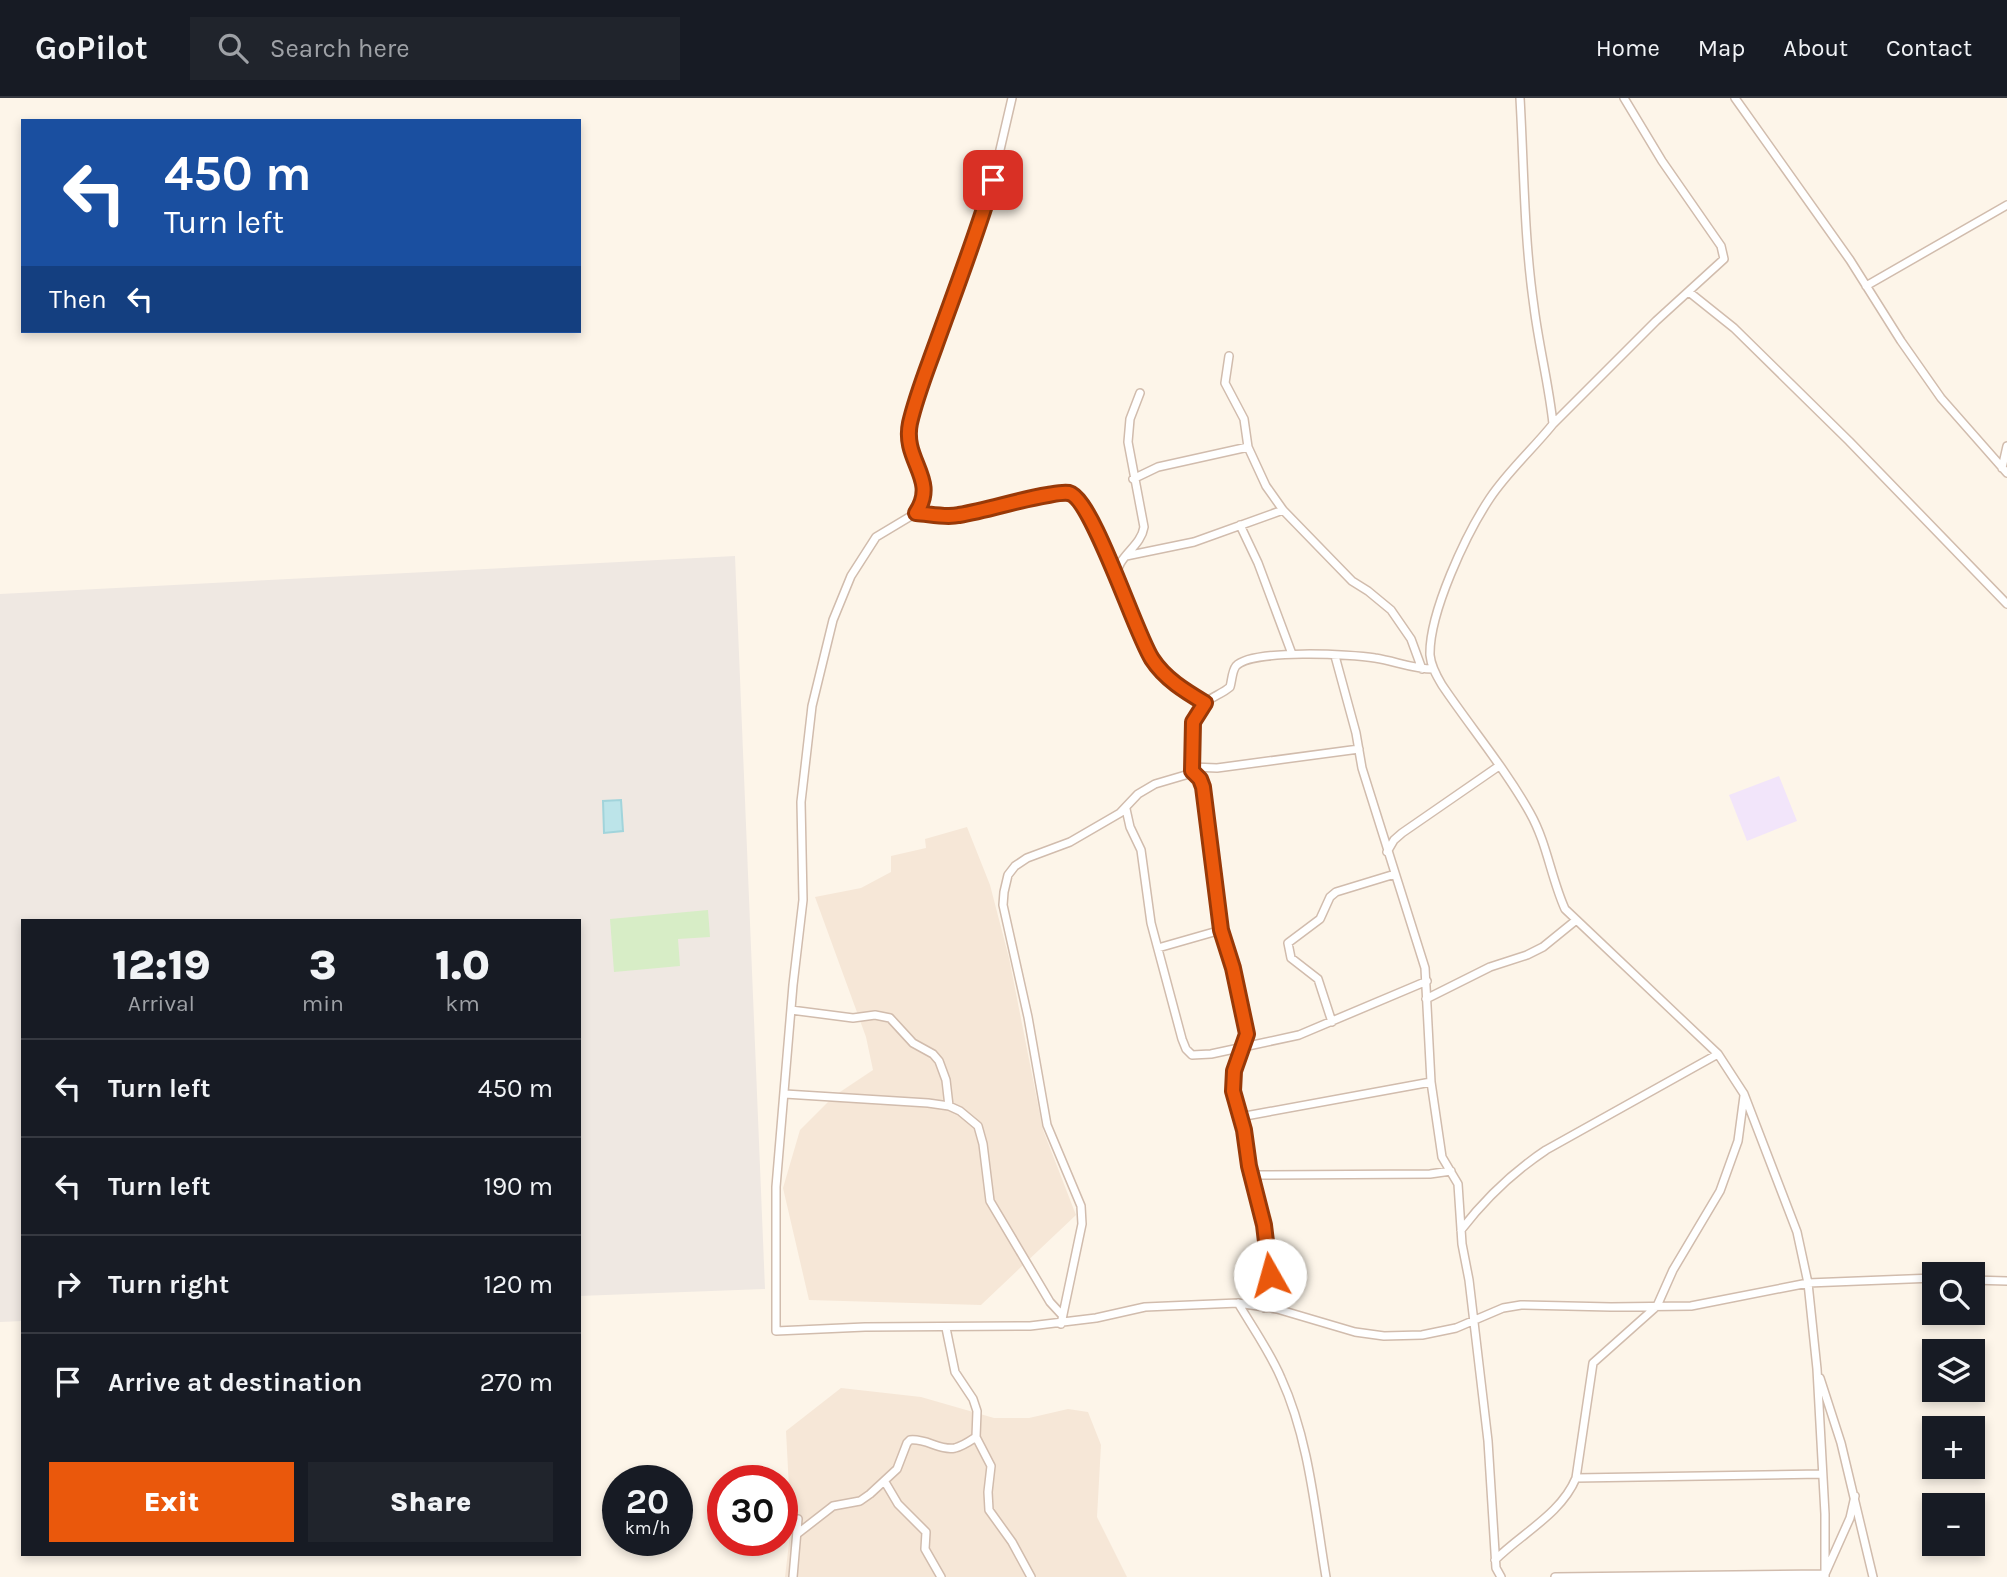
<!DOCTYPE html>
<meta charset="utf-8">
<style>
body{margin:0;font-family:Karla,sans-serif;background:#20242c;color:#f1f3f6;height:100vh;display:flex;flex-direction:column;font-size:26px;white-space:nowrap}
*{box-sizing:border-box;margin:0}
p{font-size:23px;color:#9ea1a6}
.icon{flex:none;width:38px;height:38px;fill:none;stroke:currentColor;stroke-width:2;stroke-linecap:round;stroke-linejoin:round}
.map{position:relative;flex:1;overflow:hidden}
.sheet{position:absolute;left:21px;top:821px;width:560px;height:637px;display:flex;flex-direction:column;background:#171b24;border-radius:0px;box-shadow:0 4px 10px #0003}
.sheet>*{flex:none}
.hud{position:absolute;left:21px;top:21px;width:560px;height:214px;border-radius:0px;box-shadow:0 4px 10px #0003;background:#1a4fa0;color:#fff;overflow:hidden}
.fabs{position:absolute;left:1922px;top:1164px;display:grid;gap:14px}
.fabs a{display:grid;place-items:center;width:63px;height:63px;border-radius:0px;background:#171b24;box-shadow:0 4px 10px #0003;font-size:35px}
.speed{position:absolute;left:602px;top:1367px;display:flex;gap:14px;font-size:35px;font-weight:700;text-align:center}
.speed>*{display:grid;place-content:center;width:91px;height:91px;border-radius:50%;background:#171b24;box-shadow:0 4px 10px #0003;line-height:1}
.speed small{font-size:18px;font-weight:400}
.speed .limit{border:10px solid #d22;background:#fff;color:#111}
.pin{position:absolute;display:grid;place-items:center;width:60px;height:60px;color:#fff;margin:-30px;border-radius:14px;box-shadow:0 4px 10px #0006}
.me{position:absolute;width:77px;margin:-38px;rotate:353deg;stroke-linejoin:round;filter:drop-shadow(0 0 5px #0008)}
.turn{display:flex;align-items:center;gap:24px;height:147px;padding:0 28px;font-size:32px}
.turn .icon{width:91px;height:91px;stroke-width:2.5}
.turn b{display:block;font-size:49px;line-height:60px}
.then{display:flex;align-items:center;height:66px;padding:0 28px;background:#0003;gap:14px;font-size:26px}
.eta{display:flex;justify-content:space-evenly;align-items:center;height:119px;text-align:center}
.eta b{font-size:42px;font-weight:800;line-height:49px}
.action{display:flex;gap:14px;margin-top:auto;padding:14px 28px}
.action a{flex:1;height:80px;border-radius:0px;background:#ea580c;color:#fff;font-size:28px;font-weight:800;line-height:80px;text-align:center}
.action a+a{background:#20242c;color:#f1f3f6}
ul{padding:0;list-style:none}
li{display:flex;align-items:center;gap:21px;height:98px;padding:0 28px;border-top:2px solid #363941}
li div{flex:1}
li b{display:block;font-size:26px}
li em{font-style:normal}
header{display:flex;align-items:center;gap:42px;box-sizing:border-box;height:98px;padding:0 35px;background:#171b24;border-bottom:2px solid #363941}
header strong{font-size:33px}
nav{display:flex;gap:38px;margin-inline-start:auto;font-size:24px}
.search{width:490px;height:63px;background:#20242c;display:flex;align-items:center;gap:18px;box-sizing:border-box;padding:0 24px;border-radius:0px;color:#9ea1a6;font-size:26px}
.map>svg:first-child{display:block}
.residential{fill:#f6e7d7}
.industrial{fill:#efe8e2}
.education{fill:#f2e5fa}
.green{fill:#d7edc6}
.water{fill:#bce4e9;stroke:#a1d4db;stroke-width:2}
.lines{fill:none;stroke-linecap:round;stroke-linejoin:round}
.minor-casing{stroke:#d1bcad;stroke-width:10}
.minor{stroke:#fff;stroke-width:7}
.route-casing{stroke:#983908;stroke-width:18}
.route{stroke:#ea580c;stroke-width:12}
</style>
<header>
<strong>GoPilot</strong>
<div class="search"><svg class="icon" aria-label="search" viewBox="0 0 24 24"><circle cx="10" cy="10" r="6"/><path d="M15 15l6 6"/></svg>Search here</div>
<nav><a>Home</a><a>Map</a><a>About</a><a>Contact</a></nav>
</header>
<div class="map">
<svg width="2007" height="1479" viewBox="0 0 2007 1479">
<rect width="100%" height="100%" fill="#fdf5e9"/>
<path class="residential" d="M967 729 990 787 1009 860 1043 1032 1076 1117 981 1207 809 1202 783 1090 800 1032 834 998 873 972 866 939 815 799 861 790 891 774V758L926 750 925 741Z
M841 1290 921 1299 994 1320H1029L1068 1311 1088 1314 1101 1347 1097 1419 1127 1479H785L791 1428 786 1333Z"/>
<path class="industrial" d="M735 458 765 1191 579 1198V822H23V1223L0 1224V496Z"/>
<path class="education" d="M1779 678 1797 723 1747 743 1729 697Z"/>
<path class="green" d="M708 812 710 839 678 841 680 868 614 874 610 821Z"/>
<path class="water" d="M621 702 623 733 604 735 603 703Z"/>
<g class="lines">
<g class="minor-casing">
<path id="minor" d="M1012 0 993 82 982 118 912 315 908 346 924 386V402L916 415 876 439 851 478 833 522 812 608 801 704 803 802 793 887 776 1089V1233L865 1229 1030 1228 1096 1220 1145 1209 1238 1205 1277 1211 1355 1234 1384 1238 1422 1237 1456 1230 1503 1210 1521 1207 1611 1209 1691 1208 1808 1185 1934 1180
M1520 0C1524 70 1524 140 1534 209 1539 249 1549 287 1553 326 1533 351 1508 373 1490 400 1466 436 1429 515 1430 557 1431 568 1436 577 1442 587 1471 630 1505 670 1530 715 1547 745 1551 780 1565 811L1718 956 1744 996 1797 1134 1808 1185 1817 1271 1825 1416V1479
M1735 0 1850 162 1901 243 1941 300 2007 375
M1866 188 2007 107
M1689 194 1734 230 1849 343 2007 506
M1229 258 1225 285 1244 321 1248 349 1266 388 1283 412 1352 483 1368 493 1391 512 1411 541 1422 571
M1140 295 1130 321 1128 344 1144 429C1141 449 1117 458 1116 479 1121 492 1128 505 1134 519 1152 565 1162 579 1205 605
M1553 326 1656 223 1724 161 1721 148 1662 63 1624 0
M2002 370 2007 348
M1133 381 1158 369 1248 349
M916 415 955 418 1006 404 1066 395 1074 397 1081 404 1116 474
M1240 427 1258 465 1292 556
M1126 458 1194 444 1283 412
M1335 558 1356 635 1362 670 1425 870 1431 984 1442 1059 1458 1086 1462 1146 1469 1182 1488 1343 1496 1470 1501 1479
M1192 669 1217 670 1359 651
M1192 673 1200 681 1203 689 1221 832 1233 870 1247 936 1232 985 1234 1000 1244 1032 1251 1077 1264 1127 1270 1177 1264 1210
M1126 711 1130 729 1141 752 1151 825 1182 941 1186 951 1192 957 1211 956 1299 937 1427 883
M1387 754 1394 742 1402 735 1499 668
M1158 850 1221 832
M1426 901 1490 869 1527 857 1543 849 1575 823
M791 912 853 920 875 917 890 920 913 945 933 956 939 963 946 982 949 1008
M1332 924 1318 881 1291 860 1288 845 1320 821 1330 799 1336 794 1395 776
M785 996 928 1005 949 1008 960 1013 978 1028 983 1046 990 1103 1050 1204 1062 1217
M1240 1019 1431 984
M1251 1077 1430 1076 1451 1073
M1461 1132C1485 1101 1513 1074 1546 1052L1718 956
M1972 1182 2007 1183
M1238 1205C1253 1230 1270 1254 1281 1280 1309 1341 1315 1413 1326 1479
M1061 1226 1082 1126 1081 1108 1047 1027 1028 919 1003 807 1004 794 1008 777 1015 768 1027 760 1070 744 1120 715 1138 696 1155 686 1189 676 1192 673C1191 651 1186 619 1206 604 1214 598 1223 595 1230 589 1232 582 1232 573 1236 568 1251 551 1352 556 1375 560 1395 563 1413 571 1433 571
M946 1230 955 1274 973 1301 977 1313 976 1339 991 1368 988 1394 989 1412 1012 1444 1031 1479
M1820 1280 1841 1345 1873 1479
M1576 1380 1822 1376
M885 1384 898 1406 926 1434 925 1451 941 1479
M797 1436 833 1408 860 1403 870 1396 897 1371 907 1345 910 1342C926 1340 940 1353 955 1350 963 1348 970 1343 976 1339
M1495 1462C1522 1435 1561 1416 1576 1380L1593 1265 1657 1208 1673 1172 1720 1093 1738 1043 1744 998
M793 1479 798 1421
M1555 1479 1825 1476 1850 1420 1855 1398"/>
</g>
<use href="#minor" class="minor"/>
</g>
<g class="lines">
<g class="route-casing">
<path id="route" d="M993 82C976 139 955 193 935 249 926 274 916 299 910 325 902 363 939 381 916 415 930 416 946 420 959 417 989 412 1017 402 1048 397 1054 396 1062 394 1069 395 1093 401 1135 535 1152 561 1165 581 1185 593 1205 605L1193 624 1192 673 1200 681 1203 689 1221 832 1233 870 1247 936 1234 973 1233 993 1244 1032 1249 1068 1264 1127 1270 1177"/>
</g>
<use href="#route" class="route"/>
</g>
</svg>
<div class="fabs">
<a><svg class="icon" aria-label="search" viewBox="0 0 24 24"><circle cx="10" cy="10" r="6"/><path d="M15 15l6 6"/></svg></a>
<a><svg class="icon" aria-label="layers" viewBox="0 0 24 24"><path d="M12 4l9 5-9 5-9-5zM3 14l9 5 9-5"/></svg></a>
<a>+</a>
<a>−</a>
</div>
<div class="speed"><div>20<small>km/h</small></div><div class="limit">30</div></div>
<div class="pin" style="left:993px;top:82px;background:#d93025"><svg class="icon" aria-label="arrive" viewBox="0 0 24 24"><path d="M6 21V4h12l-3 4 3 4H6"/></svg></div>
<svg class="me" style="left:1270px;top:1177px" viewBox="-20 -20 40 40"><circle r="19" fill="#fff"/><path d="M0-13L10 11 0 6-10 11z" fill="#ea580c"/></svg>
<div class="hud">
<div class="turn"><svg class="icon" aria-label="left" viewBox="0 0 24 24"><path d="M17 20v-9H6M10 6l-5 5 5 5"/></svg><div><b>450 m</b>Turn left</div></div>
<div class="then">Then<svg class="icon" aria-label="left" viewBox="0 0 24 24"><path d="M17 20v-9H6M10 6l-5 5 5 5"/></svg></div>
</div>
<section class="sheet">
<div class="eta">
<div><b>12:19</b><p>Arrival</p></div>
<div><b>3</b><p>min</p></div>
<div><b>1.0</b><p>km</p></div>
</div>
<ul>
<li><svg class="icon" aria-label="left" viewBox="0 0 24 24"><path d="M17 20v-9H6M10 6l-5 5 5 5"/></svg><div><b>Turn left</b></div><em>450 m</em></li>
<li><svg class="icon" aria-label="left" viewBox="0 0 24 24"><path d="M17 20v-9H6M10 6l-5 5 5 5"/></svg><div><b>Turn left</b></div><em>190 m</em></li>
<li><svg class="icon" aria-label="right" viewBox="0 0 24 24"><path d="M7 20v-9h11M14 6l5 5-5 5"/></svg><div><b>Turn right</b></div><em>120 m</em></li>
<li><svg class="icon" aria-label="arrive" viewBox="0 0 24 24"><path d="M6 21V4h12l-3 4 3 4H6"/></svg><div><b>Arrive at destination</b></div><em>270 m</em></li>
</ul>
<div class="action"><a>Exit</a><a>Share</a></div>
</section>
</div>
